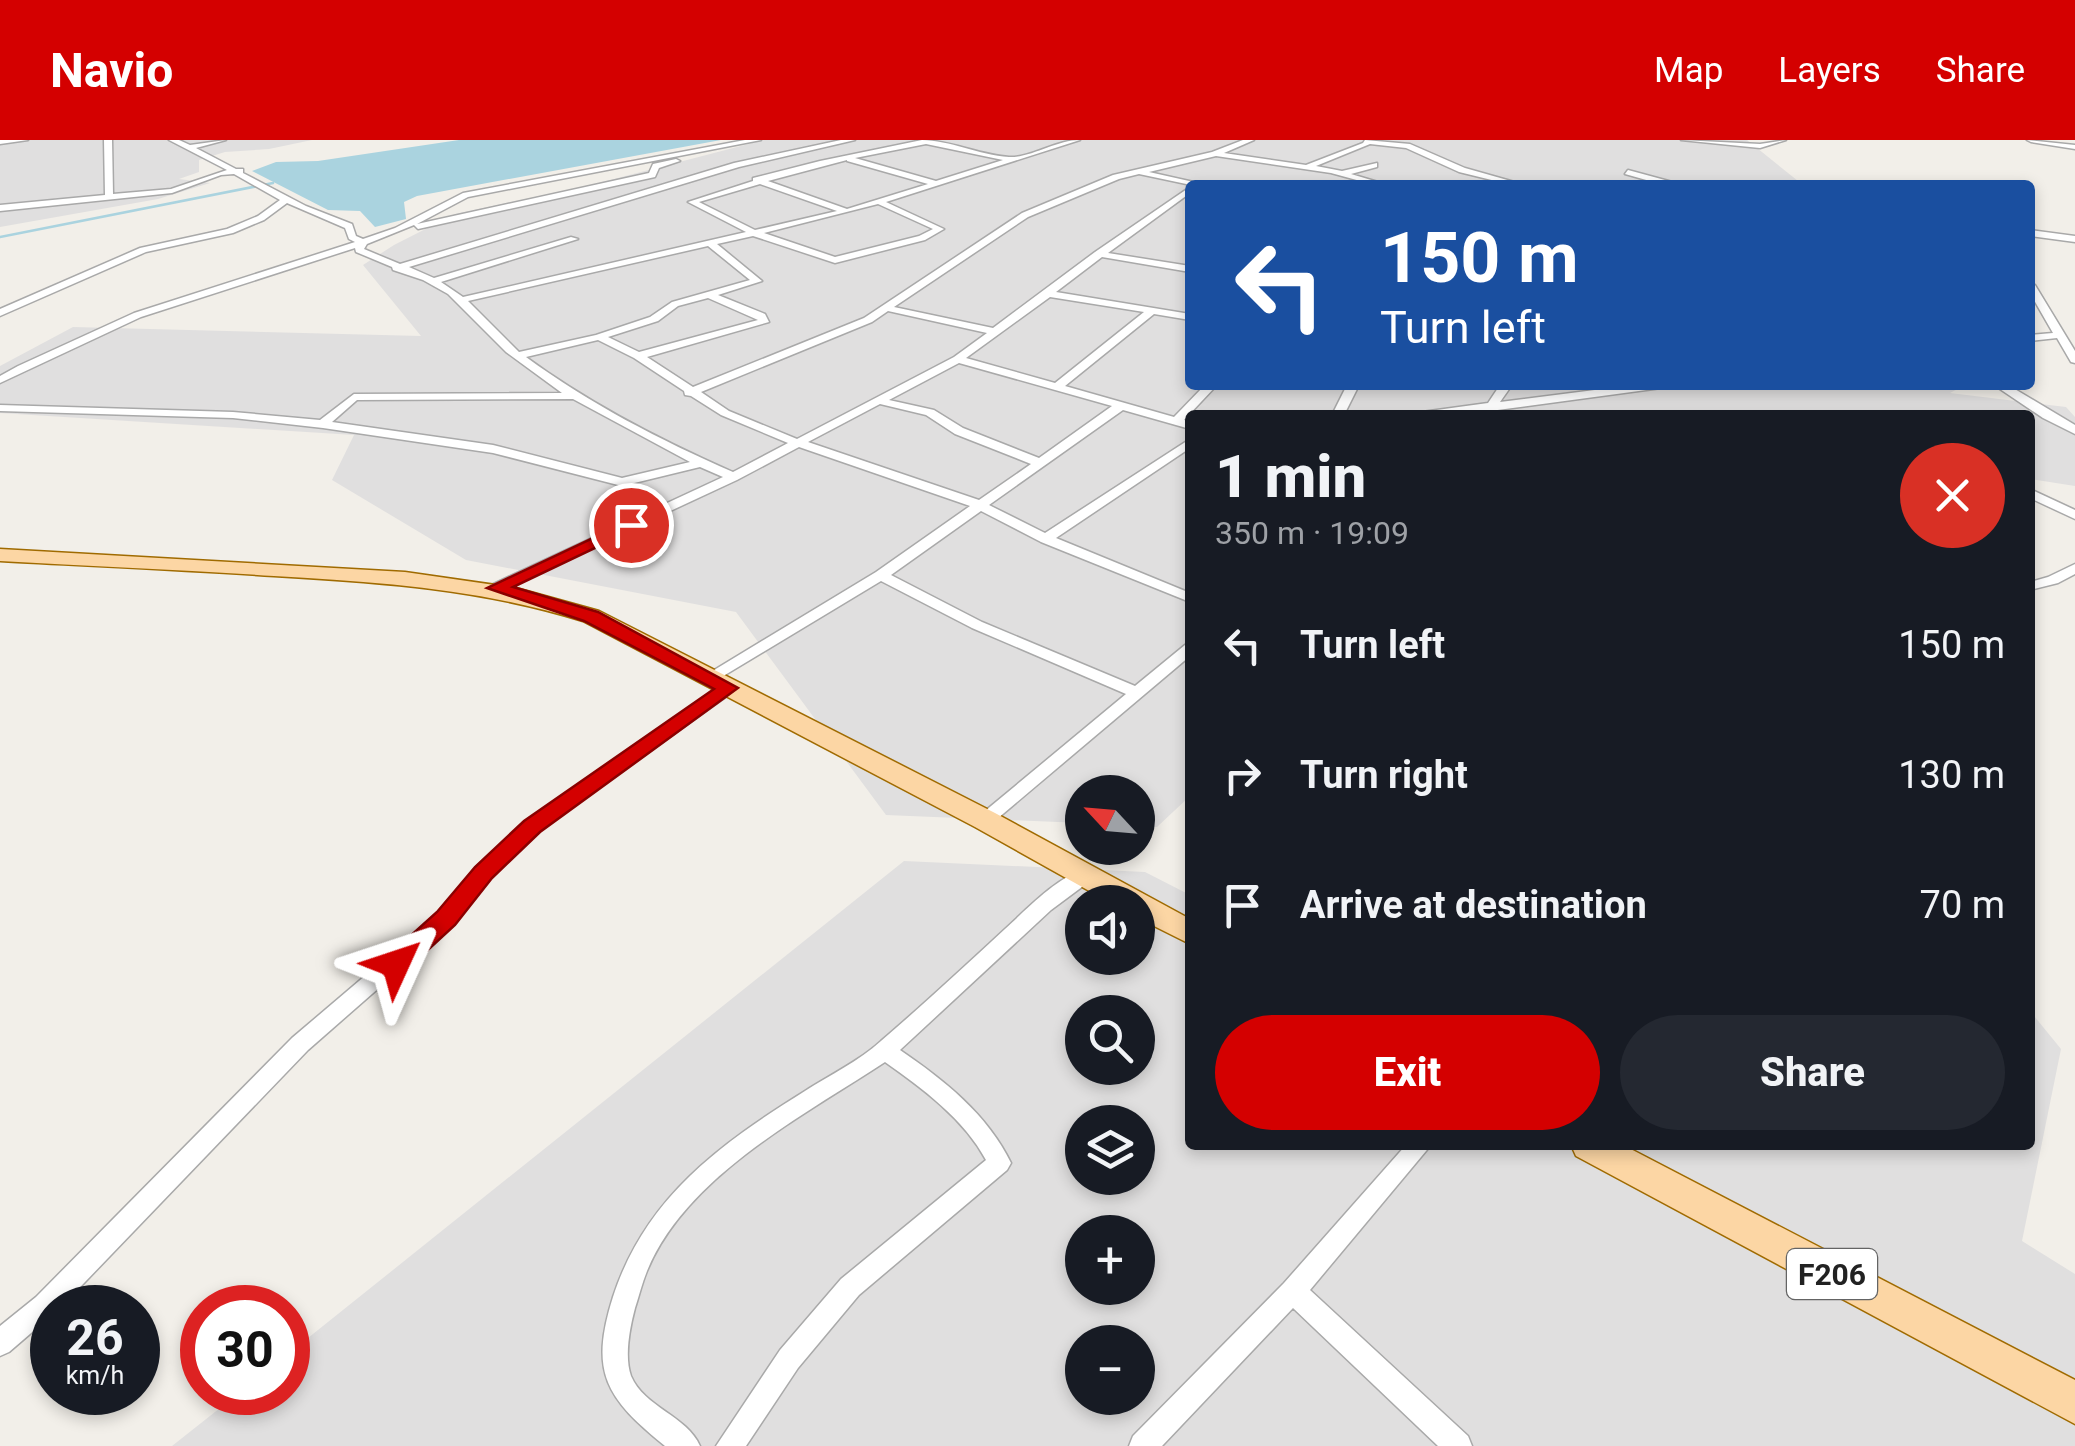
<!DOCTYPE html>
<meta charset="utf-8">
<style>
body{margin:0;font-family:Roboto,sans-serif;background:#242831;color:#f1f3f6;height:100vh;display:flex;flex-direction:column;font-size:38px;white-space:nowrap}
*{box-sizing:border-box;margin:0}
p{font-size:32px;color:#9ea1a6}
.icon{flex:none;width:55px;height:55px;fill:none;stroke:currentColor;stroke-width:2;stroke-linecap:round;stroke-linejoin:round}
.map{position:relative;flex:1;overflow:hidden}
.panel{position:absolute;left:1185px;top:270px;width:850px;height:740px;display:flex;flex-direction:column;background:#171b24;border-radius:10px;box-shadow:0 5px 15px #0003}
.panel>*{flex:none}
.banner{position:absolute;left:1185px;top:40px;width:850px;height:210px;border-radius:10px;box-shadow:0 5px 15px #0003;background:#1a4fa0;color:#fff;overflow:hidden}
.needle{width:65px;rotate:296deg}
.fabs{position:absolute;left:1065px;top:635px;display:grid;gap:20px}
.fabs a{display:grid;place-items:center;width:90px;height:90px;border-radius:50%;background:#171b24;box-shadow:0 5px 15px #0003;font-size:50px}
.speed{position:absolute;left:30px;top:1145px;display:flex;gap:20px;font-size:50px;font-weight:700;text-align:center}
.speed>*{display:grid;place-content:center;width:130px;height:130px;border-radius:50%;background:#171b24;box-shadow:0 5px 15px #0003;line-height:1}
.speed small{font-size:25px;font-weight:400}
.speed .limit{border:15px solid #d22;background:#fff;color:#111}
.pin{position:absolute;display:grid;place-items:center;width:85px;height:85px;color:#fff;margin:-42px;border:5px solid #fff;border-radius:50%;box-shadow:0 2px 10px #0007}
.me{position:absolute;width:110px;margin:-55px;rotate:48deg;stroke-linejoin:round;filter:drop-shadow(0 0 8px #0008)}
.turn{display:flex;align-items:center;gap:35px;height:210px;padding:0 30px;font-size:45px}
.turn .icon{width:130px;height:130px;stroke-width:2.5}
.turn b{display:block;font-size:70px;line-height:85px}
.round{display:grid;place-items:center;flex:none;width:105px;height:105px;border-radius:52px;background:#242831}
.overview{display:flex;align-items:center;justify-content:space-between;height:170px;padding:0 30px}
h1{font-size:60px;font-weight:800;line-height:75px}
.primary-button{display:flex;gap:20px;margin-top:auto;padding:20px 30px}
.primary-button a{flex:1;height:115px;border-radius:60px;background:#d40000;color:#fff;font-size:40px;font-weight:800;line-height:115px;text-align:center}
.primary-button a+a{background:#242831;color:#f1f3f6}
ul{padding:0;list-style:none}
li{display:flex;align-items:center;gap:30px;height:130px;padding:0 30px}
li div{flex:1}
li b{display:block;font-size:38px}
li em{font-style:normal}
header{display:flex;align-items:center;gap:60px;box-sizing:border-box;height:140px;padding:0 50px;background:#d40000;color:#fff}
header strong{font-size:48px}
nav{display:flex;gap:55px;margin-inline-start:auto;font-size:35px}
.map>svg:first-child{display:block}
.residential{fill:#e0dfdf;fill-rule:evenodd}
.water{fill:#aad3df}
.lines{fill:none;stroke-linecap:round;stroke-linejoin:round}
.stream{stroke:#aad3df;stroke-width:2.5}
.minor-casing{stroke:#a9a9a9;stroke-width:3}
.primary-casing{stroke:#a06b00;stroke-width:3}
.minor{fill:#fff;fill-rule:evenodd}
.primary{fill:#fcd6a4;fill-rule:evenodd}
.route{fill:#d40000;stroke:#8a0000;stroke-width:2.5}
.labels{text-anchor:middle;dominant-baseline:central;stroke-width:8;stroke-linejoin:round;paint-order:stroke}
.shield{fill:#fff;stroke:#646464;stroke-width:2.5}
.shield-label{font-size:30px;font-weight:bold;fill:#222}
</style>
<header>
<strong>Navio</strong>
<nav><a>Map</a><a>Layers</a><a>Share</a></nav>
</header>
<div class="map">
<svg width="2075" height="1306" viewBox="0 0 2075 1306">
<rect width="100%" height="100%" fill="#f2efe9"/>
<path class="residential" d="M0 0H312L269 9 225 12 199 20V32L179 39 210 43 158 59 0 87Z
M764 0H1747L1803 45H1190V245H1965L1950 253 2066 267 2075 277V346L2030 339V275H1190V656L1157 687 1138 686V652H1082V683L886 675 736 472 466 420 332 340 354 295 0 273V226L73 187 421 196 363 125 394 105 455 74 587 46Z
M904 721 1145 732 1190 755V1005H2030V871L2061 909 2022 1101 2075 1134V1306H172L239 1253 288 1252V1214ZM1082 762H1138V818H1082ZM1082 872H1138V928H1082ZM1082 982H1138V1038H1082ZM1082 1092H1138V1148H1082ZM1082 1202H1138V1258H1082Z"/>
<path class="water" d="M459 0H721L417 56 404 62 406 79 375 87 360 71 328 70 252 31 276 22 318 21Z"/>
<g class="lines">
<path class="stream" d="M0 97 273 43"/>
<g class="minor-casing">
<path id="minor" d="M0 0H28L0 4Z
M104 0H112L113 54 171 49 227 30 169 0H179L190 5 226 0 196 8 236 29H243V33L306 66 352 84 356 96 363 99 395 88 463 53 745 0H761L468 57 417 84 649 33 653 24 676 19 680 21 659 28 655 37 418 89 414 85 367 104 364 109 400 124 734 23 841 0H855L739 27 409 127 434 138 571 97 578 99 441 142 463 157 746 92 688 62 753 41V38L820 21 922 0C949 0 979 15 1009 17 1031 18 1056 0 1080 0L886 62 944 89 925 100 835 123 753 96 717 104 762 141 718 155 765 174 769 182 647 217 693 247 864 178 1022 73 1113 35 1212 12 1243 0H1254L1224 13 1306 25 1363 3 1365 0 1410 4 1465 28 1525 45H1512L1459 32 1406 8 1370 4 1316 26 1342 31 1377 23V27L1351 34 1388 45H1375L1331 33 1216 16 1149 32 1207 45H1191L1139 34 1119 39 1028 77 894 167 993 188 1095 112 1190 47V53L1108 113 1190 126V132L1102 117 1056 152 1190 174V180L1154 174 1065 246 1174 277 1205 245H1217L1184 280 1190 281V289L1123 270 989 365 1045 393 1190 299V308L1056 398 1190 453V462L1041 402 981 371 891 435 982 482 1135 546 1185 505 1190 503V516L991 684H979L976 680 979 676 1126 554 972 488 881 441 715 541 709 543 701 538 876 432 970 366 799 307 737 340 496 452 489 448 491 445 723 337 700 327 622 346 493 313 323 288 233 278 0 271V265L233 272 320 280 354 254 562 253 506 212 448 154 423 140 393 130 392 127 356 112 355 108 141 177 0 243V236L18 226 134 173 355 102 349 99 345 88 287 63 264 80 233 93 146 112 0 176V169L140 108 227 89 258 76 280 60 234 34 221 35 172 53 0 71V65L105 55ZM926 4 1003 20 936 41 855 18ZM847 20V21L928 44 847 69 768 41ZM760 44 837 71 755 90 699 62ZM878 64 933 89 919 96 835 117 764 93ZM708 106 750 140 672 162 650 177 596 195 519 212 468 161ZM1050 157 1144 172 1055 243 966 218ZM708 158 758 180 639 212 608 197 658 181 678 166ZM888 171 987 193 954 217 797 299 729 271 701 252 872 182ZM598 200 634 218 684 251 685 255 691 256 721 275 788 303 733 332C660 300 590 264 526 217ZM959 223 1112 266 1039 318 963 288 934 270 889 260ZM573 259 690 322 622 338 493 305 332 282 357 260ZM880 264 926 275 955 294 1031 324 979 360 808 302Z
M1681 0 1760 4 1786 0 1760 8Z
M2027 0 2075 5V9L2031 2Z
M1628 30 1676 43 1677 45H1664L1625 34Z
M2030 90 2075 96V102L2030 96Z
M2030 142 2035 145 2075 211V223L2071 222 2057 198 2030 201V195L2053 193 2030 153Z
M1347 245H1359L1344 275H1332Z
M1500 245H1512L1500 262 1634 245H1667L1661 248 1490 271 1416 275 1422 272 1488 263Z
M1994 245H2008L2075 285V294L2043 278Z
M2030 349 2075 370V379L2030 358Z
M2075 424V434L2058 443 2030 450V442L2048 437Z
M728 543 734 545 736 548 734 551 538 691 490 737 453 783 308 910 60 1168H52V1175L9 1212 0 1216V1186L36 1157 292 898 439 773 476 727 526 683Z
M1083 730 1090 731 1092 736 1090 741 1051 770 900 910C944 940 987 974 1011 1023L1007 1030 859 1155 798 1228 746 1306H716L780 1210 841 1139 986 1020C964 979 922 948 885 922 803 976 686 1036 647 1131 642 1143 639 1156 635 1168 630 1187 624 1216 631 1236 644 1267 687 1276 700 1306H665C606 1258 589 1233 613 1157 645 1058 720 1004 805 951 830 935 859 921 881 901 923 865 964 827 1005 789 1026 770 1056 738 1083 730Z
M1406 1005H1431L1310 1150 1468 1296 1472 1306H1438L1293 1168 1162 1306H1129L1133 1296 1284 1143Z"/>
</g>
<g class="primary-casing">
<path id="primary" d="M0 409 405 432 516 448 599 471 995 673 1190 779V804L1138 778V762H1109L975 687 583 481C482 449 379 442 274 436 183 430 91 426 0 421Z
M1571 1005H1623L2075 1240V1284L1576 1016Z"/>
</g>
<use href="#minor" class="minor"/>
<use href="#primary" class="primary"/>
</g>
<path class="route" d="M631 380 637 381V388L513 447 598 472 738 548 540 692 492 738 455 785 405 831H387L383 824 387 817 437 772 475 727 524 681 714 549 584 481 487 448Z"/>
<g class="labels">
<rect class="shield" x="1787" y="1109" width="90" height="50" rx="8"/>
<g class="shield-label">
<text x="1832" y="1134">F206</text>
</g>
</g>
</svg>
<div class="fabs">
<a><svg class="needle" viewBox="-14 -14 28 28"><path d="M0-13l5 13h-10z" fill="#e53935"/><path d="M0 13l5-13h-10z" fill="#9ea1a6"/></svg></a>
<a><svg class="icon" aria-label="sound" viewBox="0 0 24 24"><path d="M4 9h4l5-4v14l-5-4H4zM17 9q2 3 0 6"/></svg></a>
<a><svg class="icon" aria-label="search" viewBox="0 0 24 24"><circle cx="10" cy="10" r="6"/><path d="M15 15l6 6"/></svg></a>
<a><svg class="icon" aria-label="layers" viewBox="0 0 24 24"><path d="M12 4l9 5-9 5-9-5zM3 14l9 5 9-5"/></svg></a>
<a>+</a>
<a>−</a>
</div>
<div class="speed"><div>26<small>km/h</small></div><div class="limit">30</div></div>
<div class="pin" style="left:631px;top:385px;background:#d93025"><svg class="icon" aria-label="arrive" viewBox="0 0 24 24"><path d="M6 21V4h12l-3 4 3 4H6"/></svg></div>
<svg class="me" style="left:396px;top:824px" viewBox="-20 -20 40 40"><path d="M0-17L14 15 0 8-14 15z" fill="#d40000" stroke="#fff" stroke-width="4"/></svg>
<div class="banner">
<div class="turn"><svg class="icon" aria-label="left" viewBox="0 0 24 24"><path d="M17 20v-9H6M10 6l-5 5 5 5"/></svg><div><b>150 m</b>Turn left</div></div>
</div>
<section class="panel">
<div class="overview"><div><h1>1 min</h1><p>350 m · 19:09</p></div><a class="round" style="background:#d93025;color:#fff"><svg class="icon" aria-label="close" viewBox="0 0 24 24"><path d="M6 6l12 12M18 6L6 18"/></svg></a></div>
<ul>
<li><svg class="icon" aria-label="left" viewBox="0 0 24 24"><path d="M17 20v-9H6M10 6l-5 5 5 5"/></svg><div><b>Turn left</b></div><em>150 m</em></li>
<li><svg class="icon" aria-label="right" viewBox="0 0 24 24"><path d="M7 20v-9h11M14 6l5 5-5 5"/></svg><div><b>Turn right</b></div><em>130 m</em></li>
<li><svg class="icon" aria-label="arrive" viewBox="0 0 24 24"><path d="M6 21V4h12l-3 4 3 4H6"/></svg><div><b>Arrive at destination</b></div><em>70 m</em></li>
</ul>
<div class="primary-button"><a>Exit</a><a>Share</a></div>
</section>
</div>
